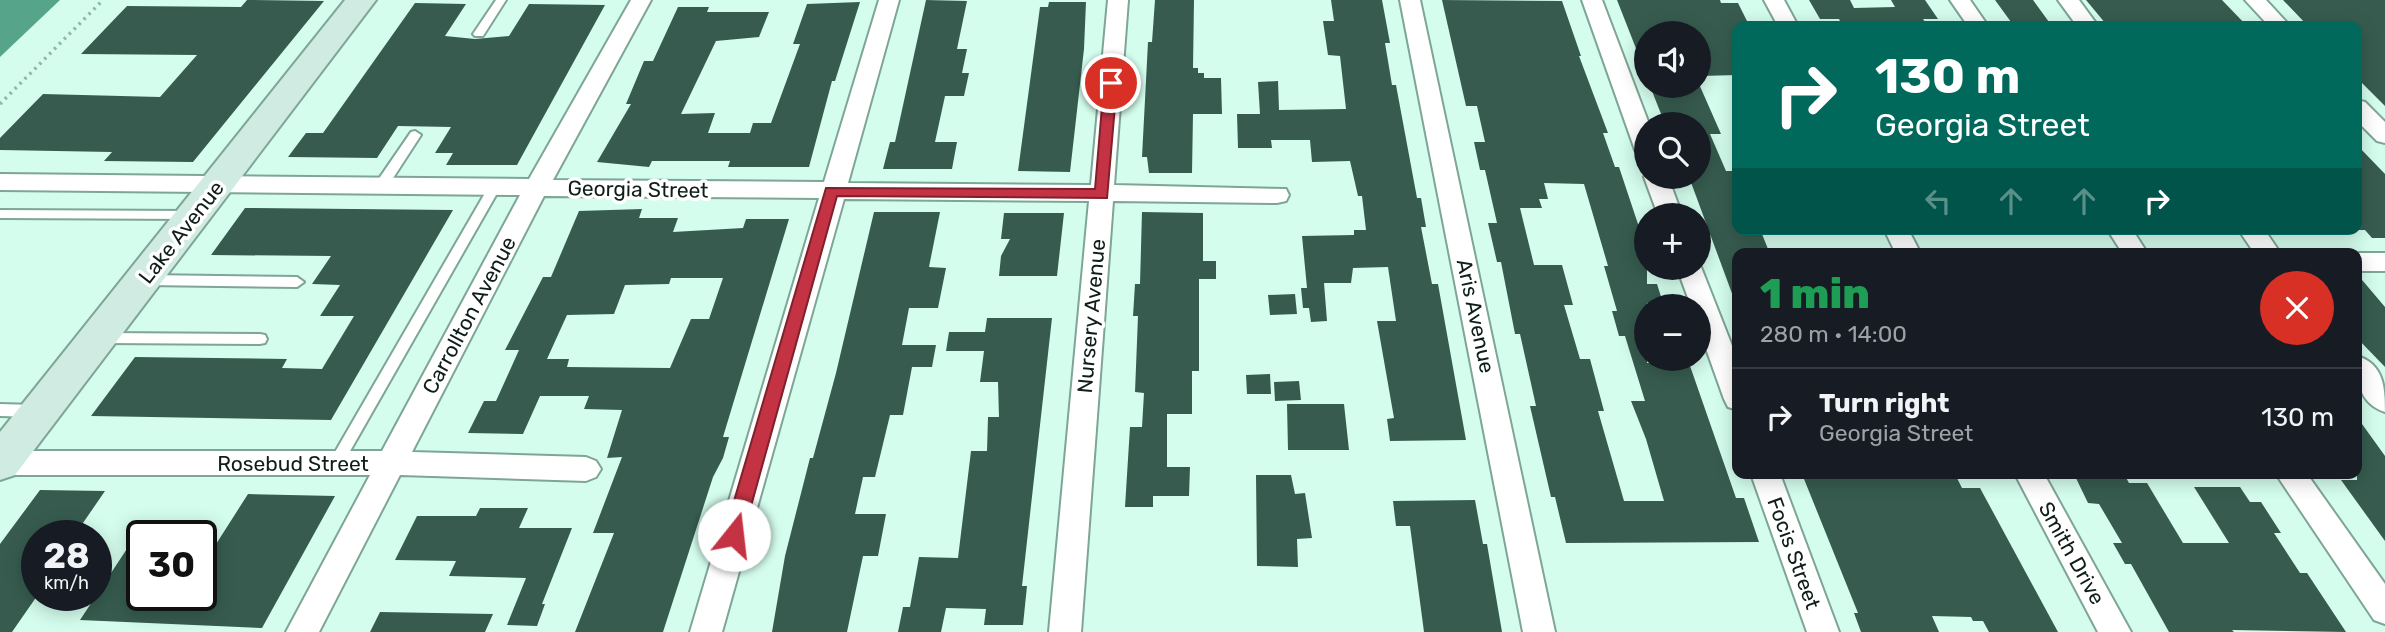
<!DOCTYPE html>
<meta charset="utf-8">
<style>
body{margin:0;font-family:Rubik,sans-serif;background:#20242c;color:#f1f3f6;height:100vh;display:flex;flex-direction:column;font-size:26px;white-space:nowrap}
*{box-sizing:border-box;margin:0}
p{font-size:23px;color:#9ea1a6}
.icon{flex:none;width:38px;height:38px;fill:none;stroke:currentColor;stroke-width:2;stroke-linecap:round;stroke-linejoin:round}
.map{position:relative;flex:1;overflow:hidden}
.panel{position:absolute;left:1732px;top:248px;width:630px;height:231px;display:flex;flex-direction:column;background:#171b24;border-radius:14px;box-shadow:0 4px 18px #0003}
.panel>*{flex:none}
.top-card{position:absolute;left:1732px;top:21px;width:630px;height:214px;border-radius:14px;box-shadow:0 4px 18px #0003;background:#00695c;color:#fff;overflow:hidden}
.fabs{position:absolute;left:1634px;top:21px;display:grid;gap:14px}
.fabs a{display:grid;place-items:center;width:77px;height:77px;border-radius:50%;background:#171b24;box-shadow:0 4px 18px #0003;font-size:35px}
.speed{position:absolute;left:21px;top:520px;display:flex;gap:14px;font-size:35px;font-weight:700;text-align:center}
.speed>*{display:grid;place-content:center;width:91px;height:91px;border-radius:50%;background:#171b24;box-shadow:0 4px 18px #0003;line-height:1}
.speed small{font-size:18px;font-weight:400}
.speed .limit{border:4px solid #111;border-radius:10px;background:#fff;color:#111}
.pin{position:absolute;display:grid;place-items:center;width:60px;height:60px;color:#fff;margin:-30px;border:4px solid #fff;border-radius:50%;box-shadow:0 2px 7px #0007}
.me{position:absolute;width:77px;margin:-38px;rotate:16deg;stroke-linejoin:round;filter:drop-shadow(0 0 5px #0008)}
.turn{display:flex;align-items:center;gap:24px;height:147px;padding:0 28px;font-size:32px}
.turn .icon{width:91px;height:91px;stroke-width:2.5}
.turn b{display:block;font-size:49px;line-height:60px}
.lanes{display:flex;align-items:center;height:66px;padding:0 28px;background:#0003;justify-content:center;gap:35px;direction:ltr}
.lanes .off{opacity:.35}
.round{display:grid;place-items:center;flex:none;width:74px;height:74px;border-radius:37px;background:#20242c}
.overview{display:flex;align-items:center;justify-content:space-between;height:119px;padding:0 28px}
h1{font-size:42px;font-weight:800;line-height:52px;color:#1e9e55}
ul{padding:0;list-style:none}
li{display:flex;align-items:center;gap:21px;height:98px;padding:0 28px;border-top:2px solid #363941}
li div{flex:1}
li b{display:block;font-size:26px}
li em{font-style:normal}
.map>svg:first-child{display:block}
.water{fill:#56a58a}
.building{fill:#375c4f;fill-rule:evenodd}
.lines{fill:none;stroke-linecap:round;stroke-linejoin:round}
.lane-casing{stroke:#7ea596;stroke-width:4}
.street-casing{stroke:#7ea596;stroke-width:4}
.secondary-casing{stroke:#7ea596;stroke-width:4}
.path{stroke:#95b5a9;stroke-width:3.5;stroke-dasharray:2.5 4.5;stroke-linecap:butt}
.lane{fill:#fff;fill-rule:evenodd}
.street{fill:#fff;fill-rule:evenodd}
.secondary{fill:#cfebe2;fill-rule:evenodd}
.route{fill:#c43344;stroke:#7f212c;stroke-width:2}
.labels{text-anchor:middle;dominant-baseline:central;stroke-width:7;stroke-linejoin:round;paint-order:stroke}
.street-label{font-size:21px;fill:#0f1e19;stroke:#fff}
</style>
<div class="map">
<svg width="2385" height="632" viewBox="0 0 2385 632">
<rect width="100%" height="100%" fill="#d4fded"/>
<path class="water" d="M0 0H60L0 57Z"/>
<path class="building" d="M247 0 324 1 193 162 104 161 112 152 0 150V138L43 94 160 97 197 55 81 54 127 6 241 7Z
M926 0 967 1 957 49H967L962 73H969L964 96H945L935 142H957L952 169H883L890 142H895Z
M1155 0H1194L1193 68H1198V73H1204V78H1221L1222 114H1193L1192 173H1149L1147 157H1142L1148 42H1152Z
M1331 0H1382L1390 43H1385L1392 85H1396L1417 198H1421L1426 227H1421L1432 284H1438L1466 440 1390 441 1387 419 1394 418 1377 321H1396L1388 267 1353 268 1351 283H1324L1327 321 1311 322 1309 308H1303L1301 288H1307L1302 236 1354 235V230H1366L1362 196H1358L1350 161 1312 162 1310 140H1271L1272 148H1238L1237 114H1260L1258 82 1278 81 1279 110 1346 109 1340 56 1328 55 1323 21H1334Z
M1442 0 1562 1 1581 56H1579L1608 133H1603L1615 167H1619L1647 251V284H1657L1663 303H1647V363H1689L1736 498H1744L1759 542 1566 543 1555 497H1551L1530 406H1536L1520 334H1515L1501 262H1497L1488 223H1497L1485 170H1480L1474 142H1485L1477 106H1466ZM1544 183 1584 184 1608 266H1604L1617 311H1612L1619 336H1625L1645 401H1631L1646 439 1664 501H1624L1598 411H1604L1590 359H1580L1564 305H1573L1562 265H1534L1520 208H1542L1539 199H1548Z
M1617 0H1720L1721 3H1738L1749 25H1738V75L1699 76V33H1647L1646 74Z
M1809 0H1850L1854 8 1895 7 1891 0H1925L1938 19H1923L1927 25H1842L1839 19H1820Z
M1995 0H2033L2049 22H2011Z
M2086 0H2222L2247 26 2106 24Z
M2283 0H2385V106L2357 78V26H2308Z
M860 2 835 81H832L809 167H728L730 161H652L649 167 597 162 631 104H626L644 61H653L678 7H709L707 12H769L759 37 716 41 681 114 715 113 708 133H750L753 123H771L800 44H793L807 4Z
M1049 2H1086L1084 49 1070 172 1018 171 1040 7H1048Z
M415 3 466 4 445 36 475 39 509 36 529 4 605 5 517 165H446L453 153H435L451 127 398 126 377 158 288 157 306 133H323Z
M1699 84 1721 134H1710L1726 171H1738V229H1760L1768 249H1741L1743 254H1738L1737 307 1689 177H1699V124H1665L1650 86Z
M2357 145 2385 174V238H2372L2365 230H2357Z
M245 208 453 210 331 420 91 416 135 357 287 359 282 368 322 369 354 316H320L340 285 312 284 331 256 211 255Z
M642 209 639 218H678L673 232 743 228 746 219H789L723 437H729L723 458 713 477 663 632H575L614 533H593L622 457 607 458 622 410 584 409 589 396H540L523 434 468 433 484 401H496L519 350H505L543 277H551L579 211ZM671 278H723L709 319H691L670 368 567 367 569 359H547L567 315 614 314 625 285 669 284Z
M874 212H940L929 267 946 268 938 308H909L902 345H936L932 367H912L903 415H890L875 477H863L855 514H886L878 556H863L847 632H772L785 556 810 458H813L836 373Z
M1142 212 1203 213V261H1216V279H1199V371H1192V414H1167V467H1190L1189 496H1153V507H1125L1130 427H1142L1144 393 1135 392 1138 316H1133L1135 284H1140Z
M1004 213H1064L1057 276H999L1001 256 1010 239H1001Z
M2357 274 2385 307V367L2357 338Z
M1295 294 1297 314 1270 315 1268 295Z
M987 318H1052L1022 586H1027L1023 625H984L986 609 946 608 941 632H898L903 607H910L919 557 958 558 971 451H987L988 417H999L998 382H980L984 351H946L949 332H985Z
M1270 374 1271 394H1247L1246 375Z
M1299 381 1301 400 1275 401 1274 382Z
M1287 404H1344L1349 450H1288Z
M2357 417 2385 456V541L2341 480H2357Z
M1802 474 1956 476 1962 488H1980L2058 632H1989L1983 621H1973L1971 617 1932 616 1939 632H1861L1854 613H1858Z
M2074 474H2124L2129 483H2147L2183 543H2229L2194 487H2240L2250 502H2261L2281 533H2274L2300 573H2307L2346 632 2232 630 2234 632H2169L2131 564H2125L2113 543H2122L2099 504 2088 503Z
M1256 475H1291L1295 494 1305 493 1312 538 1297 539 1298 567 1257 566Z
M40 490 105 491 74 536H37V596L12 632H0V544Z
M248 494 335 496 262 628 80 620 142 526V595H201V574L214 552H211Z
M1475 500 1483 544H1487L1502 632H1424L1410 526H1396L1393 501Z
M480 508H528L519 528H572L542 604H545L537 626 507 625 526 578 449 576 456 561 395 560 417 516H476Z
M380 612 493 614 485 632H370Z"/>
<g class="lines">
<g class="lane-casing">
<path id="lane" d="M496 0H506L483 36H475L473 34Z
M415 131 421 135 386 189H376L375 186 376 183 411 132Z
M494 184 500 188 341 467 336 469 331 467 328 463 331 459 488 188Z
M0 210 191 211 198 215 191 219 0 218Z
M145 275 297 277 304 282 297 287 145 285 138 280Z
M103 333 260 334 265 335 267 339 265 343 260 344 103 343 98 342 96 338 98 334Z
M0 404 35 405 40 407 42 411 40 415 35 417 0 416Z"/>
</g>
<g class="street-casing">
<path id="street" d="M631 0H651L553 180 824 182 879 0H899L848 183 1091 185 1108 0H1128L1114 185 1286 189 1289 195 1286 201 1277 203 1113 201 1081 632H1049L1089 201 844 199 722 632H690L819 198 544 196 412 452 586 457 596 461 601 469 596 477 586 481 400 475 319 632H286L370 475H0V451H382L520 195 0 190V174L529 179Z
M1400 0H1420L1555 632H1523Z
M1582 0H1602L1649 124 1647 158 1639 155 1635 150Z
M1764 0H1784L1798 26H1778Z
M1950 0H1970L1988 26H1968Z
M2058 0H2079L2098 26H2077Z
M2245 0H2266L2290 26H2269Z
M2357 100 2365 102 2385 122V143L2377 141 2357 121Z
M1647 173V177H1668L1682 215H1658L1644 177Z
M1884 229H1908L1921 254H1896Z
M2107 229H2132L2148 254H2123Z
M2238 229H2264L2281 254H2255Z
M2357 253H2385V271H2357V254H2354Z
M1699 262 1738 361V410L1728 407 1724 399 1699 329V306H1691L1677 268H1699Z
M2357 356C2384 364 2385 388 2385 412 2358 403 2357 380 2357 356Z
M1751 474H1780L1839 632H1807Z
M2015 474H2044L2131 632H2098Z
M2276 474H2307L2385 584V624L2374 620Z"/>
</g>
<g class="secondary-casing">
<path id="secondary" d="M345 0H376L15 475 0 480V432Z"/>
</g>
<path class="path" d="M0 104 103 0"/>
<use href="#lane" class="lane"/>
<use href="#street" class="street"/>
<use href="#secondary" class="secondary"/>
</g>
<path class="route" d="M1111 79 1117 83 1107 198 837 196 743 535 740 540H727L724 535 826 188 1095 189 1104 83Z"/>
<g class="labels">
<g class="street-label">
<text transform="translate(638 189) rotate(1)">Georgia Street</text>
<text transform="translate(181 232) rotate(-52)">Lake Avenue</text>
<text transform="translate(469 315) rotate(-62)">Carrollton Avenue</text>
<text transform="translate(1091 316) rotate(-85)">Nursery Avenue</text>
<text transform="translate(1476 316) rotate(78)">Aris Avenue</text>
<text x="293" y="463">Rosebud Street</text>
<text transform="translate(1794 553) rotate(70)">Focis Street</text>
<text transform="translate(2072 553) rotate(61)">Smith Drive</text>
</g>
</g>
</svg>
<div class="fabs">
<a><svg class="icon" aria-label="sound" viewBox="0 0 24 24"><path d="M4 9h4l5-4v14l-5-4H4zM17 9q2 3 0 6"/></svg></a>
<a><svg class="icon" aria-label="search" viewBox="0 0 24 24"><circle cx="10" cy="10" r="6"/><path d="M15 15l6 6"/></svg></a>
<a>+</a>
<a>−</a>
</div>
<div class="speed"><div>28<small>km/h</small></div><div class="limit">30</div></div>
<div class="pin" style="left:1111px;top:83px;background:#d93025"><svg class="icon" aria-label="arrive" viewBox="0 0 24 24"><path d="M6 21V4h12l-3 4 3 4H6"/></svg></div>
<svg class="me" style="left:734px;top:535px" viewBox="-20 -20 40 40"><circle r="19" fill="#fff"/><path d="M0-13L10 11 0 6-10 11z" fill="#c43344"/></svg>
<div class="top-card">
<div class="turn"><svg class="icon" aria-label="right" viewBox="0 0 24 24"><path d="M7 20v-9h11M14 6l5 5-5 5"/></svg><div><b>130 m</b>Georgia Street</div></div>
<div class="lanes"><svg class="icon off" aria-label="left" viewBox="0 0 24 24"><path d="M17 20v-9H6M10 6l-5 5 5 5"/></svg><svg class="icon off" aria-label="ahead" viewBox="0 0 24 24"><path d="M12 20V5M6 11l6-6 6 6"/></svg><svg class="icon off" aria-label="ahead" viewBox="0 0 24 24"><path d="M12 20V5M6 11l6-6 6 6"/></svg><svg class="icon" aria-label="right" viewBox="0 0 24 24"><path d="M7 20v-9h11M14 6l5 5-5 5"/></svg></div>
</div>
<section class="panel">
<div class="overview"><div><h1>1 min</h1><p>280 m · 14:00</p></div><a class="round" style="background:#d93025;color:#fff"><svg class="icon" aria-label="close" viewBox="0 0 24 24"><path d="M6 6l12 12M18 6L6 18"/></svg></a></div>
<ul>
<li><svg class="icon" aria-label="right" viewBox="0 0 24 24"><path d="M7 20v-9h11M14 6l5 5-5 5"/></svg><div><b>Turn right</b><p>Georgia Street</p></div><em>130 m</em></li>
</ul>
</section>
</div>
